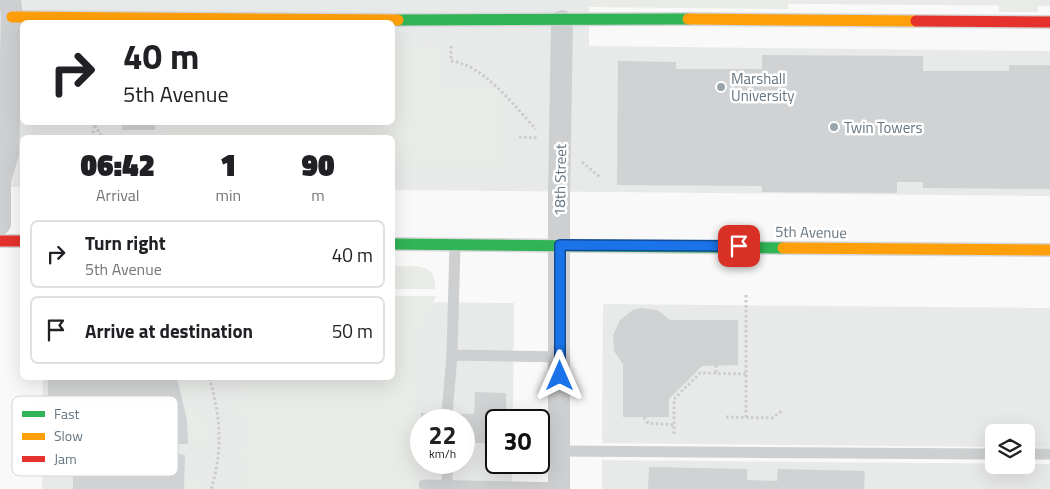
<!DOCTYPE html>
<style>
body{margin:0;font-family:"Titillium Web",sans-serif;background:#f6f6f6;color:#202124;height:100vh;display:flex;flex-direction:column;font-size:19px;white-space:nowrap}
*{box-sizing:border-box;margin:0}
p{font-size:16px;color:#757577}
.icon{flex:none;width:28px;height:28px;fill:none;stroke:currentColor;stroke-width:2;stroke-linecap:round;stroke-linejoin:round}
.map{position:relative;flex:1;overflow:hidden}
.panel{position:absolute;left:20px;top:135px;width:375px;height:245px;display:flex;flex-direction:column;background:#fff;border-radius:8px;box-shadow:0 5px 20px #0002}
.panel>*{flex:none}
.hud{position:absolute;left:20px;top:20px;width:375px;height:105px;border-radius:8px;box-shadow:0 5px 20px #0002;background:#fff;color:#202124;overflow:hidden}
.fabs{position:absolute;left:985px;top:424px;display:grid;gap:10px}
.fabs a{display:grid;place-items:center;width:50px;height:50px;border-radius:8px;background:#fff;box-shadow:0 5px 20px #0002;font-size:25px}
.speed{position:absolute;left:410px;top:409px;display:flex;gap:10px;font-size:25px;font-weight:700;text-align:center}
.speed>*{display:grid;place-content:center;width:65px;height:65px;border-radius:50%;background:#fff;box-shadow:0 5px 20px #0002;line-height:1}
.speed small{font-size:12px;font-weight:400}
.speed .limit{border:2px solid #111;border-radius:8px;background:#fff;color:#111}
.pin{position:absolute;display:grid;place-items:center;width:42px;height:42px;color:#fff;margin:-21px;border-radius:10px;box-shadow:0 2px 8px #0006}
.me{position:absolute;width:55px;margin:-28px;rotate:0deg;stroke-linejoin:round;filter:drop-shadow(0 0 4px #0008)}
.turn{display:flex;align-items:center;gap:18px;height:105px;padding:0 20px;font-size:22px}
.turn .icon{width:65px;height:65px;stroke-width:2.5}
.turn b{display:block;font-size:35px;line-height:42px}
.eta{display:flex;justify-content:space-evenly;align-items:center;height:85px;text-align:center}
.eta b{font-size:30px;font-weight:800;line-height:35px}
ul{padding:0;list-style:none}
li{display:flex;align-items:center;gap:15px;height:68px;margin:0 10px 8px;padding:0 10px;border:2px solid #e0e0e0;border-radius:8px}
li div{flex:1}
li b{display:block;font-size:19px}
li em{font-style:normal}
.map>svg:first-child{display:block}
.built{fill:#e8e9e9;fill-rule:evenodd}
.green{fill:#e8ebe6}
.building{fill:#d0d2d3}
.lines{fill:none;stroke-linecap:round;stroke-linejoin:round}
.fast-casing{stroke:#d5d6d7;stroke-width:14}
.slow-casing{stroke:#d5d6d7;stroke-width:14}
.jam-casing{stroke:#d5d6d7;stroke-width:14}
.path{stroke:#cbcccd;stroke-width:3;stroke-dasharray:2.5 2.5;stroke-linecap:butt}
.lane{stroke:#cecfd0;stroke-width:11}
.street{stroke:#cecfd0;stroke-width:22}
.fast{stroke:#30b455;stroke-width:11}
.slow{stroke:#ff9f0a;stroke-width:11}
.jam{stroke:#e5322d;stroke-width:11}
.route-casing{stroke:#114b97;stroke-width:12}
.route{stroke:#1a73e8;stroke-width:9}
.poi-dot{fill:#99a4ac;stroke:#fff;stroke-width:2}
.labels{text-anchor:middle;dominant-baseline:central;stroke-width:5;stroke-linejoin:round;paint-order:stroke}
.poi-label{font-size:15px;fill:#657683;stroke:#fff;text-anchor:start}
.street-label{font-size:15px;fill:#657683;stroke:#fff}
.key{fill:#fff;stroke:#d1d6da;stroke-width:1}
.key-label{font-size:14px;fill:#657683}
</style>
<div class="map">
<svg width="1050" height="489" viewBox="0 0 1050 489">
<rect width="100%" height="100%" fill="#f9f9f9"/>
<path class="built" d="M0 0H1050V6L589 2V46L1050 51V196L393 190 392 138H22V187H0ZM22 22H392V122H22Z
M393 302 514 303 513 420H496V462L512 463V489H42L43 378H392ZM421 420H464V462H421Z
M603 304 1050 308V448L1026 447V432H994V447L602 443Z
M602 460 1050 464V489H602Z"/>
<path class="green" d="M588 0H992V2L985 3 789 1 788 9 588 7Z
M999 0H1038V12H999Z
M393 47 442 48 444 90H500L502 166 393 165 392 138 171 137V123L392 122Z
M393 266C412 267 437 261 435 289H393Z
M393 296H436L422 327H415V489H241L247 462 236 460 238 446H248V415L236 416 235 401 246 398 240 378H392Z
M177 378H202L206 393 184 398Z
M198 408 200 419 211 418V445L188 444 186 410Z
M184 477 205 483 203 489H184Z"/>
<path class="building" d="M762 55 923 56V71H1009V65H1050V189L923 188V182H897V193L762 192V186L617 185 618 61 676 62V69H762Z
M122 122H155V130H122Z
M641 308 657 310 670 320H738V365L702 366 669 399V417H623V364L614 351 613 335 620 320 633 310Z
M48 378H177L187 420 188 444H178V454L185 455 184 489H73V456L55 444 48 443Z
M475 392 506 393V420H496V443H464V420H421V413L474 414Z
M649 467 747 469V480L777 481 778 469 865 471 864 489H648Z"/>
<g class="lines">
<g class="fast-casing">
<path id="fast" d="M398 20 688 19
M392 244 783 248"/>
</g>
<g class="slow-casing">
<path id="slow" d="M12 17 398 20
M688 19 916 21
M783 248 1050 250"/>
</g>
<g class="jam-casing">
<path id="jam" d="M916 21 1050 22
M0 241H22"/>
</g>
<path class="path" d="M451 46V61C483 64 514 106 536 129
M95 125 102 138
M519 137 538 138
M92 138 95 122
M582 162 601 178
M746 295V417
M716 365V373
M209 378C221 414 223 452 211 489
M644 417 648 423 674 425
M726 417 772 418 783 410
M674 434V399L700 373 746 374"/>
<path class="lane" d="M455 245 452 355 560 357
M447 414 452 355
M559 451 994 454
M1026 454H1050
M447 462V486
M424 485 559 488"/>
<path class="street" d="M0 224V180L8 154 12 17 10 0
M559 489V196L562 21"/>
<use href="#fast" class="fast"/>
<use href="#slow" class="slow"/>
<use href="#jam" class="jam"/>
</g>
<g class="lines">
<g class="route-casing">
<path id="route" d="M560 376V245L739 246"/>
</g>
<use href="#route" class="route"/>
</g>
<g class="poi-dot">
<circle cx="721" cy="87" r="5"/>
<circle cx="834" cy="127" r="5"/>
</g>
<g class="labels">
<g class="poi-label">
<text x="731" y="78">Marshall<tspan x="731" dy="17">University</tspan></text>
<text x="844" y="127">Twin Towers</text>
</g>
<g class="street-label">
<text transform="translate(560 180) rotate(-89)">18th Street</text>
<text transform="translate(811 232) rotate(1)">5th Avenue</text>
</g>
</g>
<rect x="12" y="396" width="166" height="80" rx="8" class="key"/>
<rect x="22" y="411" width="23" height="6" fill="#30b455"/>
<rect x="22" y="433" width="23" height="7" fill="#ff9f0a"/>
<rect x="22" y="456" width="23" height="6" fill="#e5322d"/>
<g class="key-label">
<text x="54" y="419">Fast</text>
<text x="54" y="441">Slow</text>
<text x="54" y="464">Jam</text>
</g>
</svg>
<div class="fabs">
<a><svg class="icon" aria-label="layers" viewBox="0 0 24 24"><path d="M12 4l9 5-9 5-9-5zM3 14l9 5 9-5"/></svg></a>
</div>
<div class="speed"><div>22<small>km/h</small></div><div class="limit">30</div></div>
<div class="pin" style="left:739px;top:246px;background:#d93025"><svg class="icon" aria-label="arrive" viewBox="0 0 24 24"><path d="M6 21V4h12l-3 4 3 4H6"/></svg></div>
<svg class="me" style="left:560px;top:376px" viewBox="-20 -20 40 40"><path d="M0-17L14 15 0 8-14 15z" fill="#1a73e8" stroke="#fff" stroke-width="4"/></svg>
<div class="hud">
<div class="turn"><svg class="icon" aria-label="right" viewBox="0 0 24 24"><path d="M7 20v-9h11M14 6l5 5-5 5"/></svg><div><b>40 m</b>5th Avenue</div></div>
</div>
<section class="panel">
<div class="eta">
<div><b>06:42</b><p>Arrival</p></div>
<div><b>1</b><p>min</p></div>
<div><b>90</b><p>m</p></div>
</div>
<ul>
<li><svg class="icon" aria-label="right" viewBox="0 0 24 24"><path d="M7 20v-9h11M14 6l5 5-5 5"/></svg><div><b>Turn right</b><p>5th Avenue</p></div><em>40 m</em></li>
<li><svg class="icon" aria-label="arrive" viewBox="0 0 24 24"><path d="M6 21V4h12l-3 4 3 4H6"/></svg><div><b>Arrive at destination</b></div><em>50 m</em></li>
</ul>
</section>
</div>
